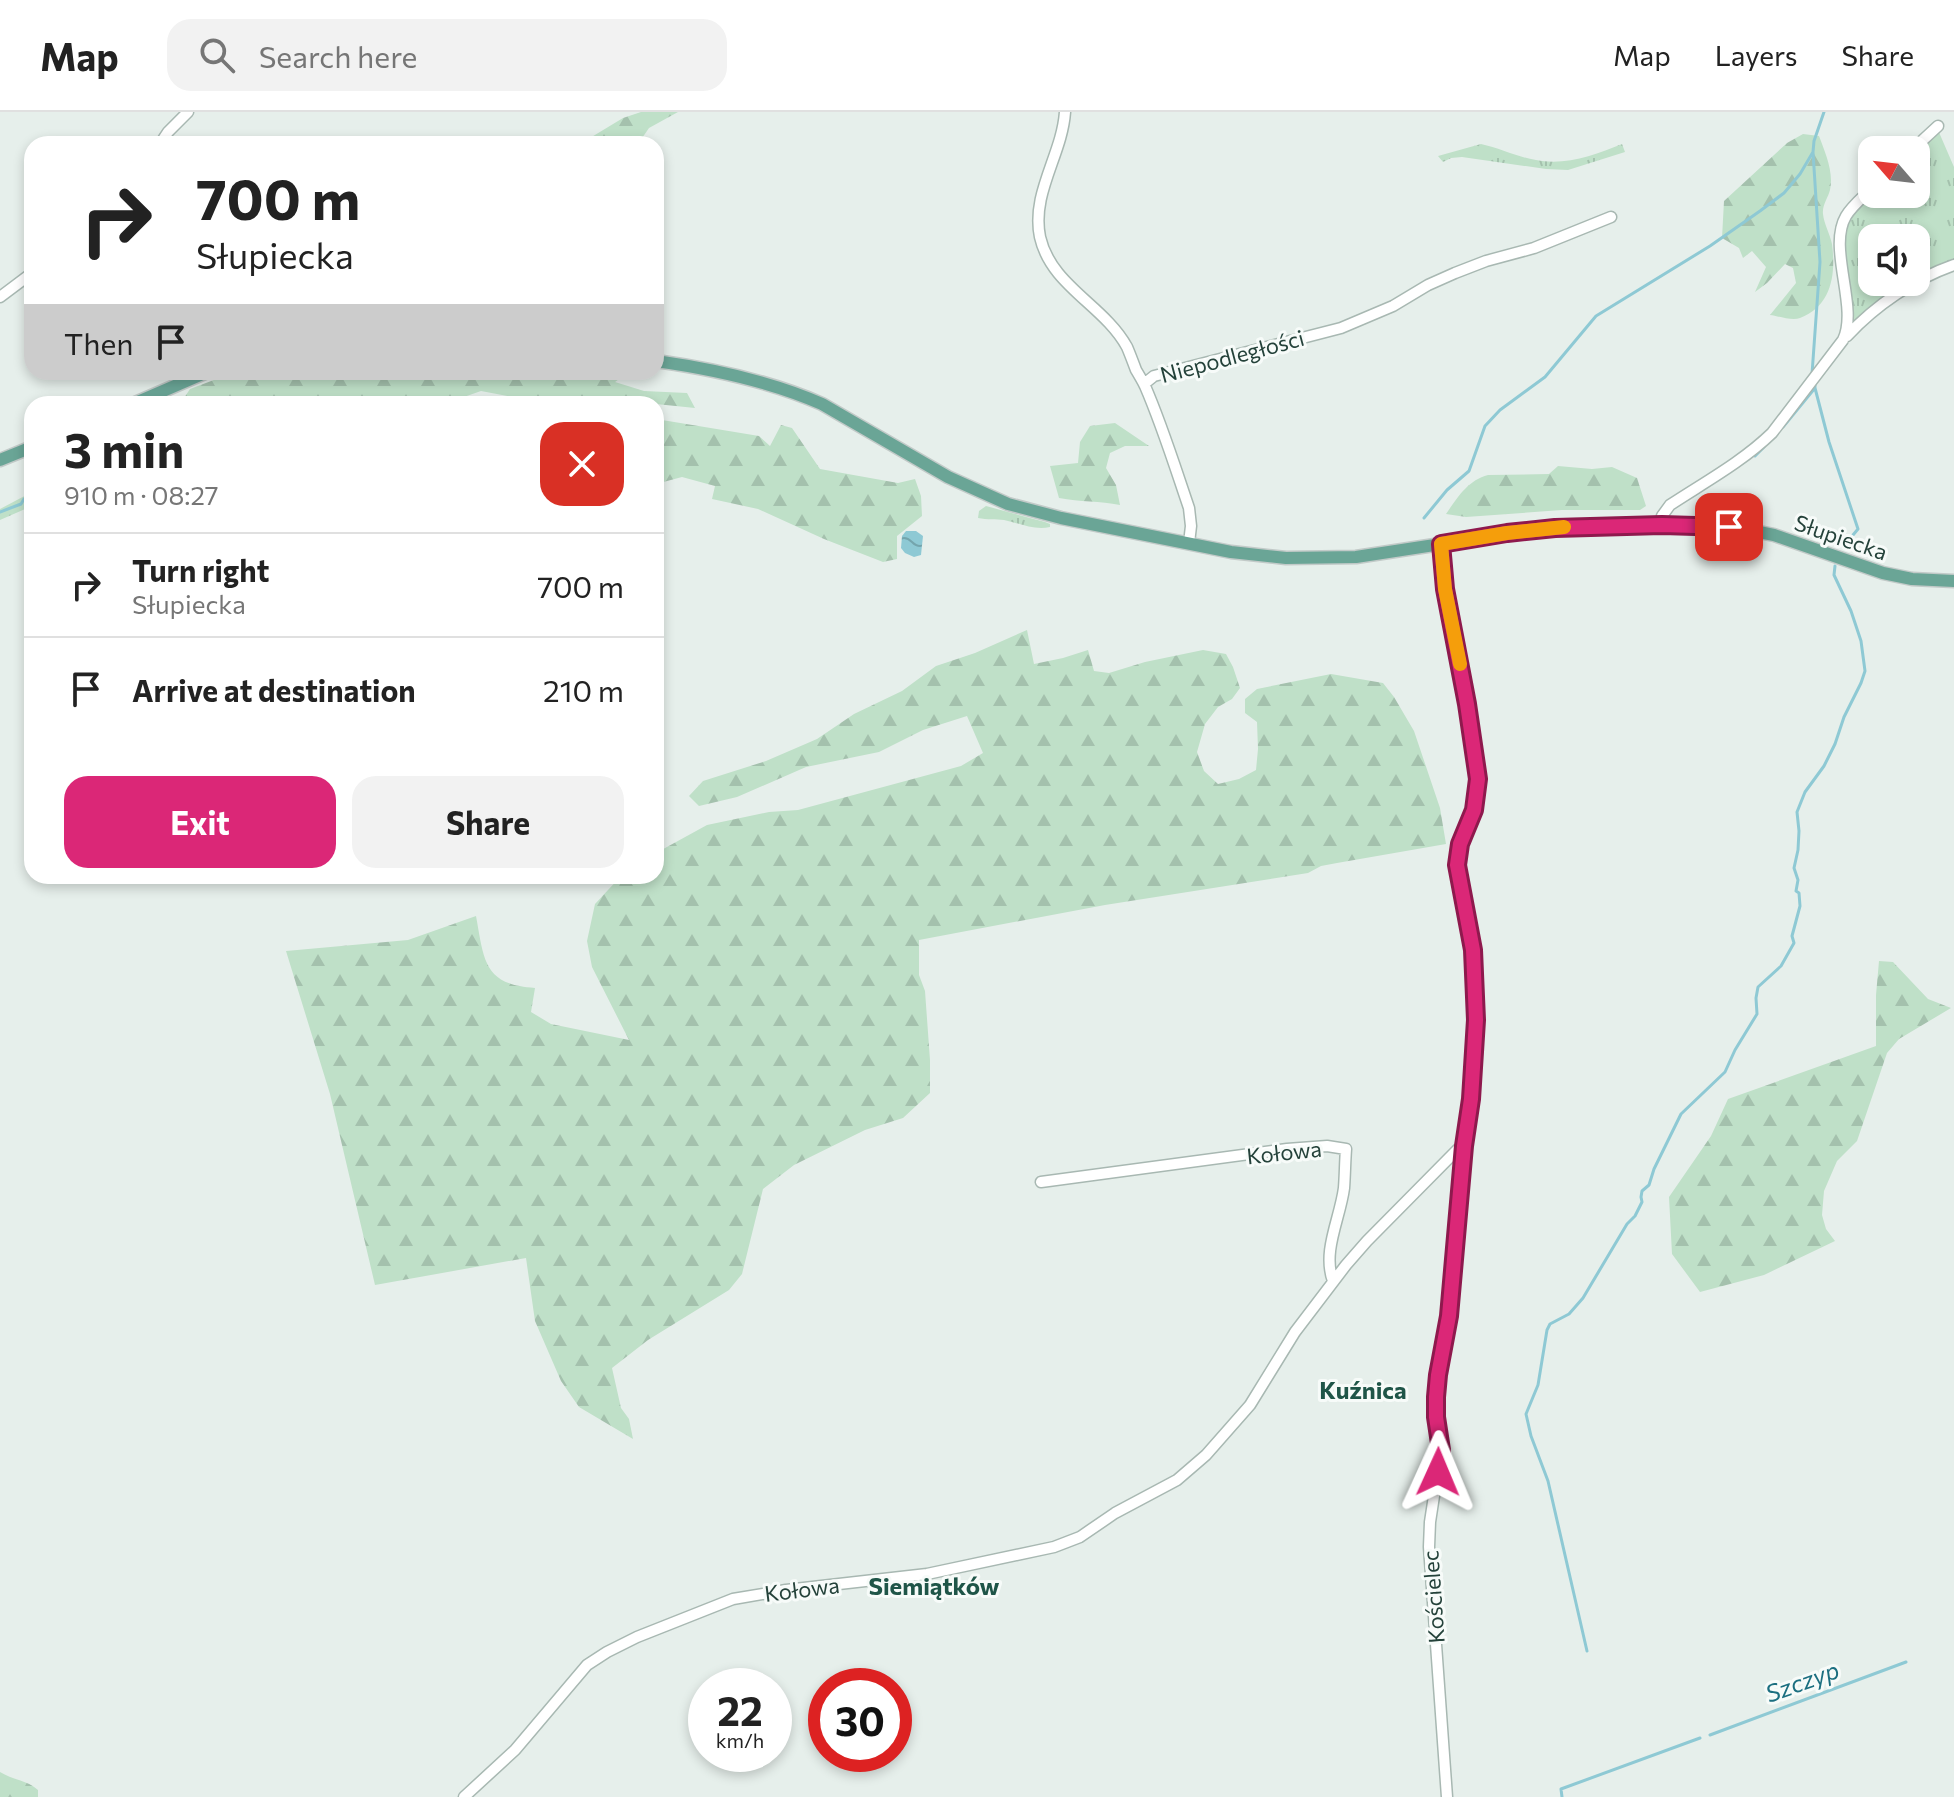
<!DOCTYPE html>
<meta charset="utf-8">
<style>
body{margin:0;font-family:Commissioner,sans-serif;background:#f2f2f2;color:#222;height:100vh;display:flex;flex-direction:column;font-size:30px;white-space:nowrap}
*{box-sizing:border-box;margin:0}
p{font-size:26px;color:#767676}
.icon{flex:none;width:44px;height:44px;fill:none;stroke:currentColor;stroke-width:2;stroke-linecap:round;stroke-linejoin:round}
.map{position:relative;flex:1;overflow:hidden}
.sheet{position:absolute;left:24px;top:284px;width:640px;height:488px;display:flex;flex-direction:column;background:#fff;border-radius:24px;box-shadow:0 4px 12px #0003}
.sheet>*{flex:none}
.guide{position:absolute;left:24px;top:24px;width:640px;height:244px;border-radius:24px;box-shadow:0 4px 12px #0003;background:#fff;color:#222;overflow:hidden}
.needle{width:52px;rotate:298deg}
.buttons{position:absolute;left:1858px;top:24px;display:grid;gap:16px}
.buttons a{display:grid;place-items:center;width:72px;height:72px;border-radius:16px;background:#fff;box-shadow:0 4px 12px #0003;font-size:40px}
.speed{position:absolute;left:688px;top:1556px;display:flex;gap:16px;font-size:40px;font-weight:700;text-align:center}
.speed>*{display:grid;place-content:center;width:104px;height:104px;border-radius:50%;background:#fff;box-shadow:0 4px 12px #0003;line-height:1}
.speed small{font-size:20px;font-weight:400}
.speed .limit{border:12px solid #d22;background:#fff;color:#111}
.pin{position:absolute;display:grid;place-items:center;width:68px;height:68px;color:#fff;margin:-34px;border-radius:16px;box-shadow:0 4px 12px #0006}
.me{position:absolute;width:88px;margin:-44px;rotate:1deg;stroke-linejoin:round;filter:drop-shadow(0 0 6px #0008)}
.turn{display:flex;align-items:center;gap:28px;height:168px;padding:0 40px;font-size:36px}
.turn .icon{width:104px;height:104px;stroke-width:2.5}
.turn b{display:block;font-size:56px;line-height:68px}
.then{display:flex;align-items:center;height:76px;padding:0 40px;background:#0003;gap:16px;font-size:30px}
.round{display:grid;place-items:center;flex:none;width:84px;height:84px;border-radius:24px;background:#f2f2f2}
.overview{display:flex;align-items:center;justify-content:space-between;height:136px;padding:0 40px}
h1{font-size:48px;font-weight:700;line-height:60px}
.cta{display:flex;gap:16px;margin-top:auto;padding:16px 40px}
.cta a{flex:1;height:92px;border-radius:24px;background:#db2777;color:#fff;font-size:32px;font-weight:700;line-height:92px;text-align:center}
.cta a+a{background:#f2f2f2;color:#222}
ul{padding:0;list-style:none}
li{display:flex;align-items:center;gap:24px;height:104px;padding:0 40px;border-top:2px solid #e0e0e0}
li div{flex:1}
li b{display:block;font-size:30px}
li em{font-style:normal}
header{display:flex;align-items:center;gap:48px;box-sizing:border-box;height:112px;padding:0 40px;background:#fff;border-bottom:2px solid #e0e0e0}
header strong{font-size:38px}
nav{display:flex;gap:44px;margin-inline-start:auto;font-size:28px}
.search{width:560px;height:72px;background:#f2f2f2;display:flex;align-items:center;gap:20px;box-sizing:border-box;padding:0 28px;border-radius:24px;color:#767676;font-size:30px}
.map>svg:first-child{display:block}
.grass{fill:url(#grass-tufts)}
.forest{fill:url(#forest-firs)}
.water{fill:url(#water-waves)}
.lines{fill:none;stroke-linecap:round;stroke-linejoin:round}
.stream{stroke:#8ec9d4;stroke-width:3}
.minor-casing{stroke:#a8b8b2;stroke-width:13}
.major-casing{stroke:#c2cac8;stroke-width:15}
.minor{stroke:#fff;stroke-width:10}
.major{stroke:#6aa596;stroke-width:12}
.route-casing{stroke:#8e194d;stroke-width:20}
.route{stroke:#db2777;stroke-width:14}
.slow{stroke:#f59e0b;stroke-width:14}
.labels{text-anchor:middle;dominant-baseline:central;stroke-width:6;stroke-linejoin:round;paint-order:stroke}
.street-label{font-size:22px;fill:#24423a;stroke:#f7fbf9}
.neighbourhood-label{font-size:24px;font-weight:bold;fill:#1f5548;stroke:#f7fbf9}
.water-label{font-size:24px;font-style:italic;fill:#1c6f80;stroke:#f7fbf9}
</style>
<header>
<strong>Map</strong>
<div class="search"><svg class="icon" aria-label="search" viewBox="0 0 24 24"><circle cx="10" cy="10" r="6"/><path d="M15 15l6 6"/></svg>Search here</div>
<nav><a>Map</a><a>Layers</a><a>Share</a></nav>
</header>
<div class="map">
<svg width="1954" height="1685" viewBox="0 0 1954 1685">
<defs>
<pattern id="grass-tufts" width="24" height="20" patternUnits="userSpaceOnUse" patternTransform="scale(2)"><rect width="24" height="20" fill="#bfe0c8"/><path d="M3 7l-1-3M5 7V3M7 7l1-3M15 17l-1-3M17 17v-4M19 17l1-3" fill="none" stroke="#a4c1ad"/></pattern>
<pattern id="forest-firs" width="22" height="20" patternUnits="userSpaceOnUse" patternTransform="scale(2)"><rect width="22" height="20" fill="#bfe0c8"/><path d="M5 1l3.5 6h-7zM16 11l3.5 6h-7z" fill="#a4c1ad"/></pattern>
<pattern id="water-waves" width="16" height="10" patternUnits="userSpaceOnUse" patternTransform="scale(2)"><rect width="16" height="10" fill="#8ec9d4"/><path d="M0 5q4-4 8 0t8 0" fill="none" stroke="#74a5ad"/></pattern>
</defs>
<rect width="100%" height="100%" fill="#e6efeb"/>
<path class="grass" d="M1938 18 1954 55V147L1916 165V126H1872V170H1907L1854 210C1848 187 1838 131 1848 111 1853 99 1864 91 1873 82H1916V40Z
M1481 32C1500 36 1517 45 1536 48 1565 54 1595 43 1622 32L1625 40 1568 58 1546 57 1462 45 1451 46 1443 50 1438 44Z
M986 394 1045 410 1050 412V415C1035 419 1019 411 1004 408 996 407 987 408 978 406L979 399Z"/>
<path class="forest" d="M641 0H678L649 16 638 32H580L623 6Z
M1803 22 1819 24C1825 40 1834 60 1830 78 1828 86 1822 93 1823 102 1824 112 1830 122 1832 132 1836 161 1832 194 1800 206 1792 209 1778 204 1770 203L1796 171 1793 156 1785 152 1767 171 1755 180 1766 155 1752 139 1743 146 1739 136 1722 126 1724 89 1787 31Z
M235 260H629L615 270 644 279 687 281 695 296 656 292H549L481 279 444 292H180L190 277Z
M656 307 759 324 770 334 781 313 792 316 820 357 898 371 915 367 921 384 922 404 897 424V447L883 450 824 427 758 397 712 387 715 374 682 365 656 372Z
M1115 311 1149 334H1125L1110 341 1106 356 1116 373 1120 393C1100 389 1080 390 1059 386L1050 354 1078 351 1080 330 1090 314Z
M1558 354 1592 357 1612 355 1637 366 1646 394 1640 398H1562L1466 405 1446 402C1457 386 1468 368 1488 363L1549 362Z
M32 380V394L0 408V397Z
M1027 518 1034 552 1063 546 1088 538 1094 559 1109 561 1145 550 1203 538 1226 542 1233 555 1240 576 1232 587 1218 595 1205 612 1197 640 1204 659 1218 672 1239 667 1256 658 1258 637 1257 610 1245 601V587L1257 577 1331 562 1383 571 1394 585 1414 619 1440 696 1446 732 1337 751 1321 754 1308 761 1105 793 919 828V863L925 879 930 948V981L903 1006 865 1018 794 1053 763 1077 742 1162 729 1178 648 1228 612 1256 621 1296 629 1307 633 1327 579 1295 561 1269 535 1209 526 1146 375 1173 330 982 286 839 408 828 476 804C484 847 483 873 535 876L531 900 551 912 629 928 592 855 587 829 595 792 621 764H656V741L707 713 769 700 798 698 961 654 983 641 967 604 923 618 879 640 806 655 737 685 699 694 689 684 703 669 766 649 817 627 854 602 902 579 936 554 975 541Z
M1879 849 1893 850 1928 887 1951 896 1899 927 1887 941 1857 1029 1837 1049 1824 1079 1822 1103 1826 1117 1835 1129 1764 1163 1700 1180 1672 1142 1669 1085 1711 1024 1728 987 1876 934V883Z
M0 1660C13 1668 27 1668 38 1678V1685H0Z"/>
<path class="water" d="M906 419H916L923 424 921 443 914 445 905 441 901 436 902 424Z"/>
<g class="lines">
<path class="stream" d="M1812 262 1820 150 1813 40 1814 29 1824 0
M1815 271V276L1829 330 1858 417 1843 435
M1783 315 1815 276
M1755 344 1764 335
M0 400 21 392 24 387 32 388
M1424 406 1447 378 1469 359 1485 314 1500 298 1545 265 1596 204 1710 134 1760 99 1784 81 1800 62 1813 40
M1587 1539 1548 1369 1531 1324 1526 1302 1538 1273 1547 1218 1550 1212 1569 1202 1583 1186 1627 1112 1635 1104 1642 1090 1641 1085 1642 1079 1649 1073 1654 1057 1681 1002 1725 960 1735 938 1757 902 1756 886 1758 875 1781 854 1794 831 1792 824 1800 794 1799 781 1796 779 1798 768 1794 756 1798 738 1799 719 1797 700 1805 680 1824 654 1835 632 1844 605 1861 571 1865 559 1861 529 1851 499 1834 463 1835 454
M1710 1623 1906 1550
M1562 1685 1561 1677 1700 1626"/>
<g class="minor-casing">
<path id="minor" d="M1065 0C1062 43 1031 81 1040 125 1051 174 1104 193 1127 235 1130 242 1133 250 1136 258 1139 263 1142 268 1145 274 1162 313 1175 355 1189 396L1191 414 1189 431
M160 32 168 20 188 0
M1912 38 1938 14
M0 185 32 161
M1847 224C1876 193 1914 167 1954 153
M1144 272 1154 264 1341 216 1393 194 1428 173 1455 161 1486 149 1534 136 1611 105
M1662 413V404L1670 393C1705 370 1742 350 1772 321L1843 228C1859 195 1827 136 1846 104 1852 94 1863 85 1872 76
M1441 432 1445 477 1467 592 1478 667 1474 698 1460 732 1457 753 1473 838 1476 908 1471 987 1464 1034 1449 1204 1438 1263 1436 1285V1305L1441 1338 1430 1410 1429 1435 1447 1685
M1041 1070 1287 1037 1327 1034 1346 1037C1345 1050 1345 1063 1344 1076 1340 1107 1322 1139 1333 1169
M464 1685 515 1638 587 1553 607 1540 637 1525 733 1487 786 1478 927 1462 1054 1435 1080 1425 1115 1401 1177 1368 1206 1343 1250 1293 1295 1220 1346 1153 1367 1129 1457 1038 1464 1034"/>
</g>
<g class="major-casing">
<path id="major" d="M656 249C713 257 770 269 822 292L948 365 1008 392 1061 406 1231 440 1286 446 1356 445 1539 417 1707 413 1749 418 1774 423 1883 461 1912 467 1954 469
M133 292 207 260
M0 348 32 335"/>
</g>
<use href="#minor" class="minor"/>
<use href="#major" class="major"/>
</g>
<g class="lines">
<g class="route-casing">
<path id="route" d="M1438 1360 1441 1338 1436 1305V1285L1438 1263 1449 1204 1464 1034 1471 987 1476 908 1473 838 1457 753 1460 732 1474 698 1478 667 1467 592 1445 477 1441 432 1507 421 1555 416 1662 413 1729 415"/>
</g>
<use href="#route" class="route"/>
<path class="slow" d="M1460 552 1445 477 1441 432 1507 421 1564 415"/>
</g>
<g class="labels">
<g class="street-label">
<text transform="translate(1232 244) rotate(-15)">Niepodległości</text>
<text transform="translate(1841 425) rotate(19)">Słupiecka</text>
<text transform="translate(1284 1040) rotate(-6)">Kołowa</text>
<text transform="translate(802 1477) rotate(-7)">Kołowa</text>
<text transform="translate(1433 1485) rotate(-94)">Kościelec</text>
</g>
<g class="neighbourhood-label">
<text x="1363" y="1277">Kuźnica</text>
<text x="934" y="1473">Siemiątków</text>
</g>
<g class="water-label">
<text transform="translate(1802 1569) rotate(-20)">Szczyp</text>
</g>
</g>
</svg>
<div class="buttons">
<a><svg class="needle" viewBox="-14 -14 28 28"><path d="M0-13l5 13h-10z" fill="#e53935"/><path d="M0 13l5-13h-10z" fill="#767676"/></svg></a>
<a><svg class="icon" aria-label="sound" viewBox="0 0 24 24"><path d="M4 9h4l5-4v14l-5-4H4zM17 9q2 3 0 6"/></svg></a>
</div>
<div class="speed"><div>22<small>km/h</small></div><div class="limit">30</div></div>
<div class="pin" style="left:1729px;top:415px;background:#d93025"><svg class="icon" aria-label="arrive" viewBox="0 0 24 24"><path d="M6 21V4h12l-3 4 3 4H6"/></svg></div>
<svg class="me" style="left:1438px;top:1360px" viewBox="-20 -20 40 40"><path d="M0-17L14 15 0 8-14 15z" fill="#db2777" stroke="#fff" stroke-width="4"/></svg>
<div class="guide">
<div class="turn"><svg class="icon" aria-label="right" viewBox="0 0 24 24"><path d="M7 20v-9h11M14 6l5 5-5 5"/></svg><div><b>700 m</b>Słupiecka</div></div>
<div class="then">Then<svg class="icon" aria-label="arrive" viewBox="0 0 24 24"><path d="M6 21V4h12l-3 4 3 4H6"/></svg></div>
</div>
<section class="sheet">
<div class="overview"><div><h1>3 min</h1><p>910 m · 08:27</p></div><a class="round" style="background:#d93025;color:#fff"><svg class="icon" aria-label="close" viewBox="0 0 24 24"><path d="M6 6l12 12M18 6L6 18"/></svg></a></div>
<ul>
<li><svg class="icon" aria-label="right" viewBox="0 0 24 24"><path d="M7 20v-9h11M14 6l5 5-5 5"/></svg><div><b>Turn right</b><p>Słupiecka</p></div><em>700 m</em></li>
<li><svg class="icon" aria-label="arrive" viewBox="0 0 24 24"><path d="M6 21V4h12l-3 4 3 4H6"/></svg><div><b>Arrive at destination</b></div><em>210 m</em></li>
</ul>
<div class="cta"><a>Exit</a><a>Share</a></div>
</section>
</div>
